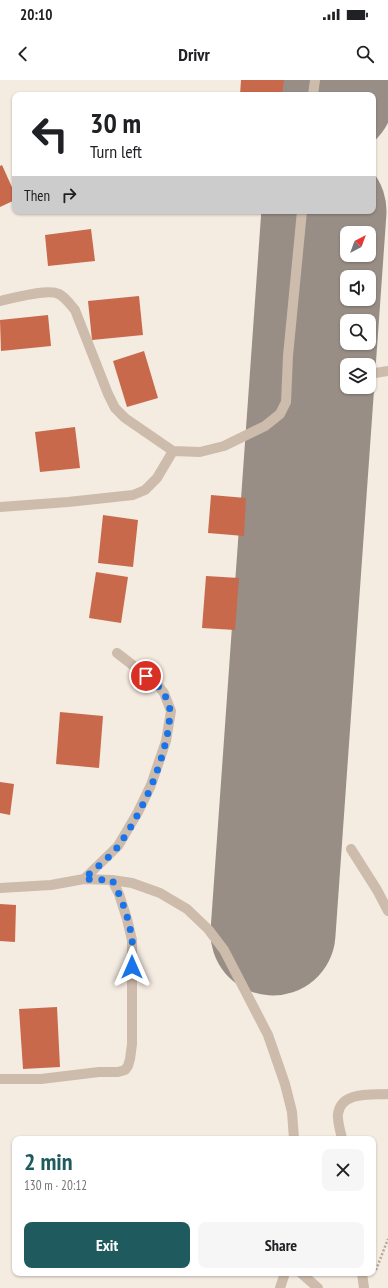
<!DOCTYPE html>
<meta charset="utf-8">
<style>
body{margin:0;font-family:"PT Sans Narrow",sans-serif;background:#f6f6f6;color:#202124;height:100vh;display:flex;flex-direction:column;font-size:15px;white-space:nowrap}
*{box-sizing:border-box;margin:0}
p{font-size:13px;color:#757577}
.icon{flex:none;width:22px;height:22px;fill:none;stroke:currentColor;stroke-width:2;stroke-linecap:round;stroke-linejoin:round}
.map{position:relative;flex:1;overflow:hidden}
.panel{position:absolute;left:12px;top:1056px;width:364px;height:140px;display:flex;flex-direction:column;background:#fff;border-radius:8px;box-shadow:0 1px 3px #0004}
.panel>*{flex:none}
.guide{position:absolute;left:12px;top:12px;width:364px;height:122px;border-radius:8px;box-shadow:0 1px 3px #0004;background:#fff;color:#202124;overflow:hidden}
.needle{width:26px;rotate:41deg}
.controls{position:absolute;left:340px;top:146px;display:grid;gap:8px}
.controls a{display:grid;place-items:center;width:36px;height:36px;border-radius:8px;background:#fff;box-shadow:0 1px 3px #0004;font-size:20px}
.pin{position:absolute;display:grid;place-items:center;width:34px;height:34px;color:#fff;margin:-17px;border:2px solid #fff;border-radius:50%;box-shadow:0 1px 4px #0007}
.me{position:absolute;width:44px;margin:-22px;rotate:0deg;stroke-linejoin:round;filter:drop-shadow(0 0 3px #0008)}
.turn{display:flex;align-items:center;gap:14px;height:84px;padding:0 12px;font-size:18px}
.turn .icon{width:52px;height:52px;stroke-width:2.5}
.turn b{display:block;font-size:28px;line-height:34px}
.then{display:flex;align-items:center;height:38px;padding:0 12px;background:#0003;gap:8px;font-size:15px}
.round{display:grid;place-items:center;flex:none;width:42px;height:42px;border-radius:8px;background:#f6f6f6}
.headline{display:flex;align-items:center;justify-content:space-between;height:68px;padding:0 12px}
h1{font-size:24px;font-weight:800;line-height:30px;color:#1f5a5e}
.button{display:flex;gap:8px;margin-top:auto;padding:8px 12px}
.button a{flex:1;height:46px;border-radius:8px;background:#1f5a5e;color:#fff;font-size:16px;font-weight:800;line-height:46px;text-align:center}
.button a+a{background:#f6f6f6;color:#202124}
.status{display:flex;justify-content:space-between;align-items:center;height:28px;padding:0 20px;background:#fff;direction:ltr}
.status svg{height:11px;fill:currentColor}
header{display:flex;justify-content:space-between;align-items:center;height:52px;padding:0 12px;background:#fff;font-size:18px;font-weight:800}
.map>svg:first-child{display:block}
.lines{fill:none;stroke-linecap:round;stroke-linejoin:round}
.runway{stroke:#988e86;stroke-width:125}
.building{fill:#c8694b}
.path{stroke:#b9a596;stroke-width:2.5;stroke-dasharray:2 2;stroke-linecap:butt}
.minor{stroke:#cdbbac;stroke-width:10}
.route{stroke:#1a73e8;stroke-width:7;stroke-dasharray:0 12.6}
</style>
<div class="status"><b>20:10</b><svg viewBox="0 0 49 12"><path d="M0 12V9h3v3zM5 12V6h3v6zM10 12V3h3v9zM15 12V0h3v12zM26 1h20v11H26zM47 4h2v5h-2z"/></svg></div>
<header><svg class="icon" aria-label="back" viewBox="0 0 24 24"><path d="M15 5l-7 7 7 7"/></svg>Drivr<svg class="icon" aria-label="search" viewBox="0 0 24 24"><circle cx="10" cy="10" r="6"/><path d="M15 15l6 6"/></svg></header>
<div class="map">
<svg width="388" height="1208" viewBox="0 0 388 1208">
<rect width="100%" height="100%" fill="#f4ebe1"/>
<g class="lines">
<path class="runway" d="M332 15 333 0
M273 853 324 131"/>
</g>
<path class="building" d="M241 0H284L282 15H240Z
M2 85 15 114V120L0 127V86Z
M91 149 95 181 48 186 45 155Z
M139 216 143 255 92 260 88 221Z
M48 235 51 266 1 271 0 240Z
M144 271 158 318 127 327 113 281Z
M75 347 80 388 40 392 35 352Z
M211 415 246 418 244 456 208 453Z
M103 435 138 440 133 487 98 483Z
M96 492 128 497 121 543 89 538Z
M206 496 239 498 235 550 202 548Z
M60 632 103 636 99 688 56 684Z
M0 702 14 704 10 735 0 733Z
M0 824 16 825 15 862 0 861Z
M57 927 60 987 23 989 19 929Z"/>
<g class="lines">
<path class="path" d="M376 1190 388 1159"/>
<path class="minor" d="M313 15 315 0
M0 221C14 218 48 208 59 214 66 218 70 224 75 230L108 314 115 328 125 338 173 371 200 372 224 366 265 346 280 334 286 322 288 276 302 131
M369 294 388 291
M0 427 68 422 133 415 145 410 157 398 173 371
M351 769 377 810 388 831
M84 799 118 766 138 732 151 705 166 661 171 631 164 613 156 603 117 573
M0 808 51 805 84 799 112 800 132 803 160 813 187 829 208 849 224 870 268 955 285 1004 292 1032 294 1059
M0 999H41L99 992H118L125 990 128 986 130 979 132 964V860L127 839 119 814 112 800
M342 1059C341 1052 337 1042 338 1034 341 1011 371 1015 388 1014
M301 1193 318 1208
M362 1193 364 1208
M280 1208 285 1193"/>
</g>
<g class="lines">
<path class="route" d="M132 887C132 878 133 868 132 859 129 839 122 818 112 800L84 799C95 788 110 778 119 765 143 731 163 685 169 645 169 640 171 634 170 630 167 614 158 604 146 596"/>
</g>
</svg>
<div class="controls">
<a><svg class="needle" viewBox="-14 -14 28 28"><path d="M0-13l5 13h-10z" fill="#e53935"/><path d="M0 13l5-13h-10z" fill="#757577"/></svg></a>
<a><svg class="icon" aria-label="sound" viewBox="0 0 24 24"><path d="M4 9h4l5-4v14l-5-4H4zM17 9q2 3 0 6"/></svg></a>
<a><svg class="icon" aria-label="search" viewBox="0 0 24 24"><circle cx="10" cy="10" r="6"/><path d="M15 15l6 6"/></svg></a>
<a><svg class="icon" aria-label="layers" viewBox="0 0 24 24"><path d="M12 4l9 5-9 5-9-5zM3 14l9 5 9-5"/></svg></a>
</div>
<div class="pin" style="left:146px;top:596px;background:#d93025"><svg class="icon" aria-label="arrive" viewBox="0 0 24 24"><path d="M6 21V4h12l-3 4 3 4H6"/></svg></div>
<svg class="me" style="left:132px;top:887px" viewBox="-20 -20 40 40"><path d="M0-17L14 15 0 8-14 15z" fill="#1a73e8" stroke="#fff" stroke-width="4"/></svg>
<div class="guide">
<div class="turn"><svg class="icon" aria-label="left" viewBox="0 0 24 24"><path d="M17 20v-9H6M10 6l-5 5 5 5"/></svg><div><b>30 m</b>Turn left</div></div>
<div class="then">Then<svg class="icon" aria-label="right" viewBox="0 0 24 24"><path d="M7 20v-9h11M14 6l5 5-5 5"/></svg></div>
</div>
<section class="panel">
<div class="headline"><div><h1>2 min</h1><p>130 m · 20:12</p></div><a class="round"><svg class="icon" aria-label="close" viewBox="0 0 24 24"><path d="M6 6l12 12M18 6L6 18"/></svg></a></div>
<div class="button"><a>Exit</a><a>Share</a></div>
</section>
</div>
